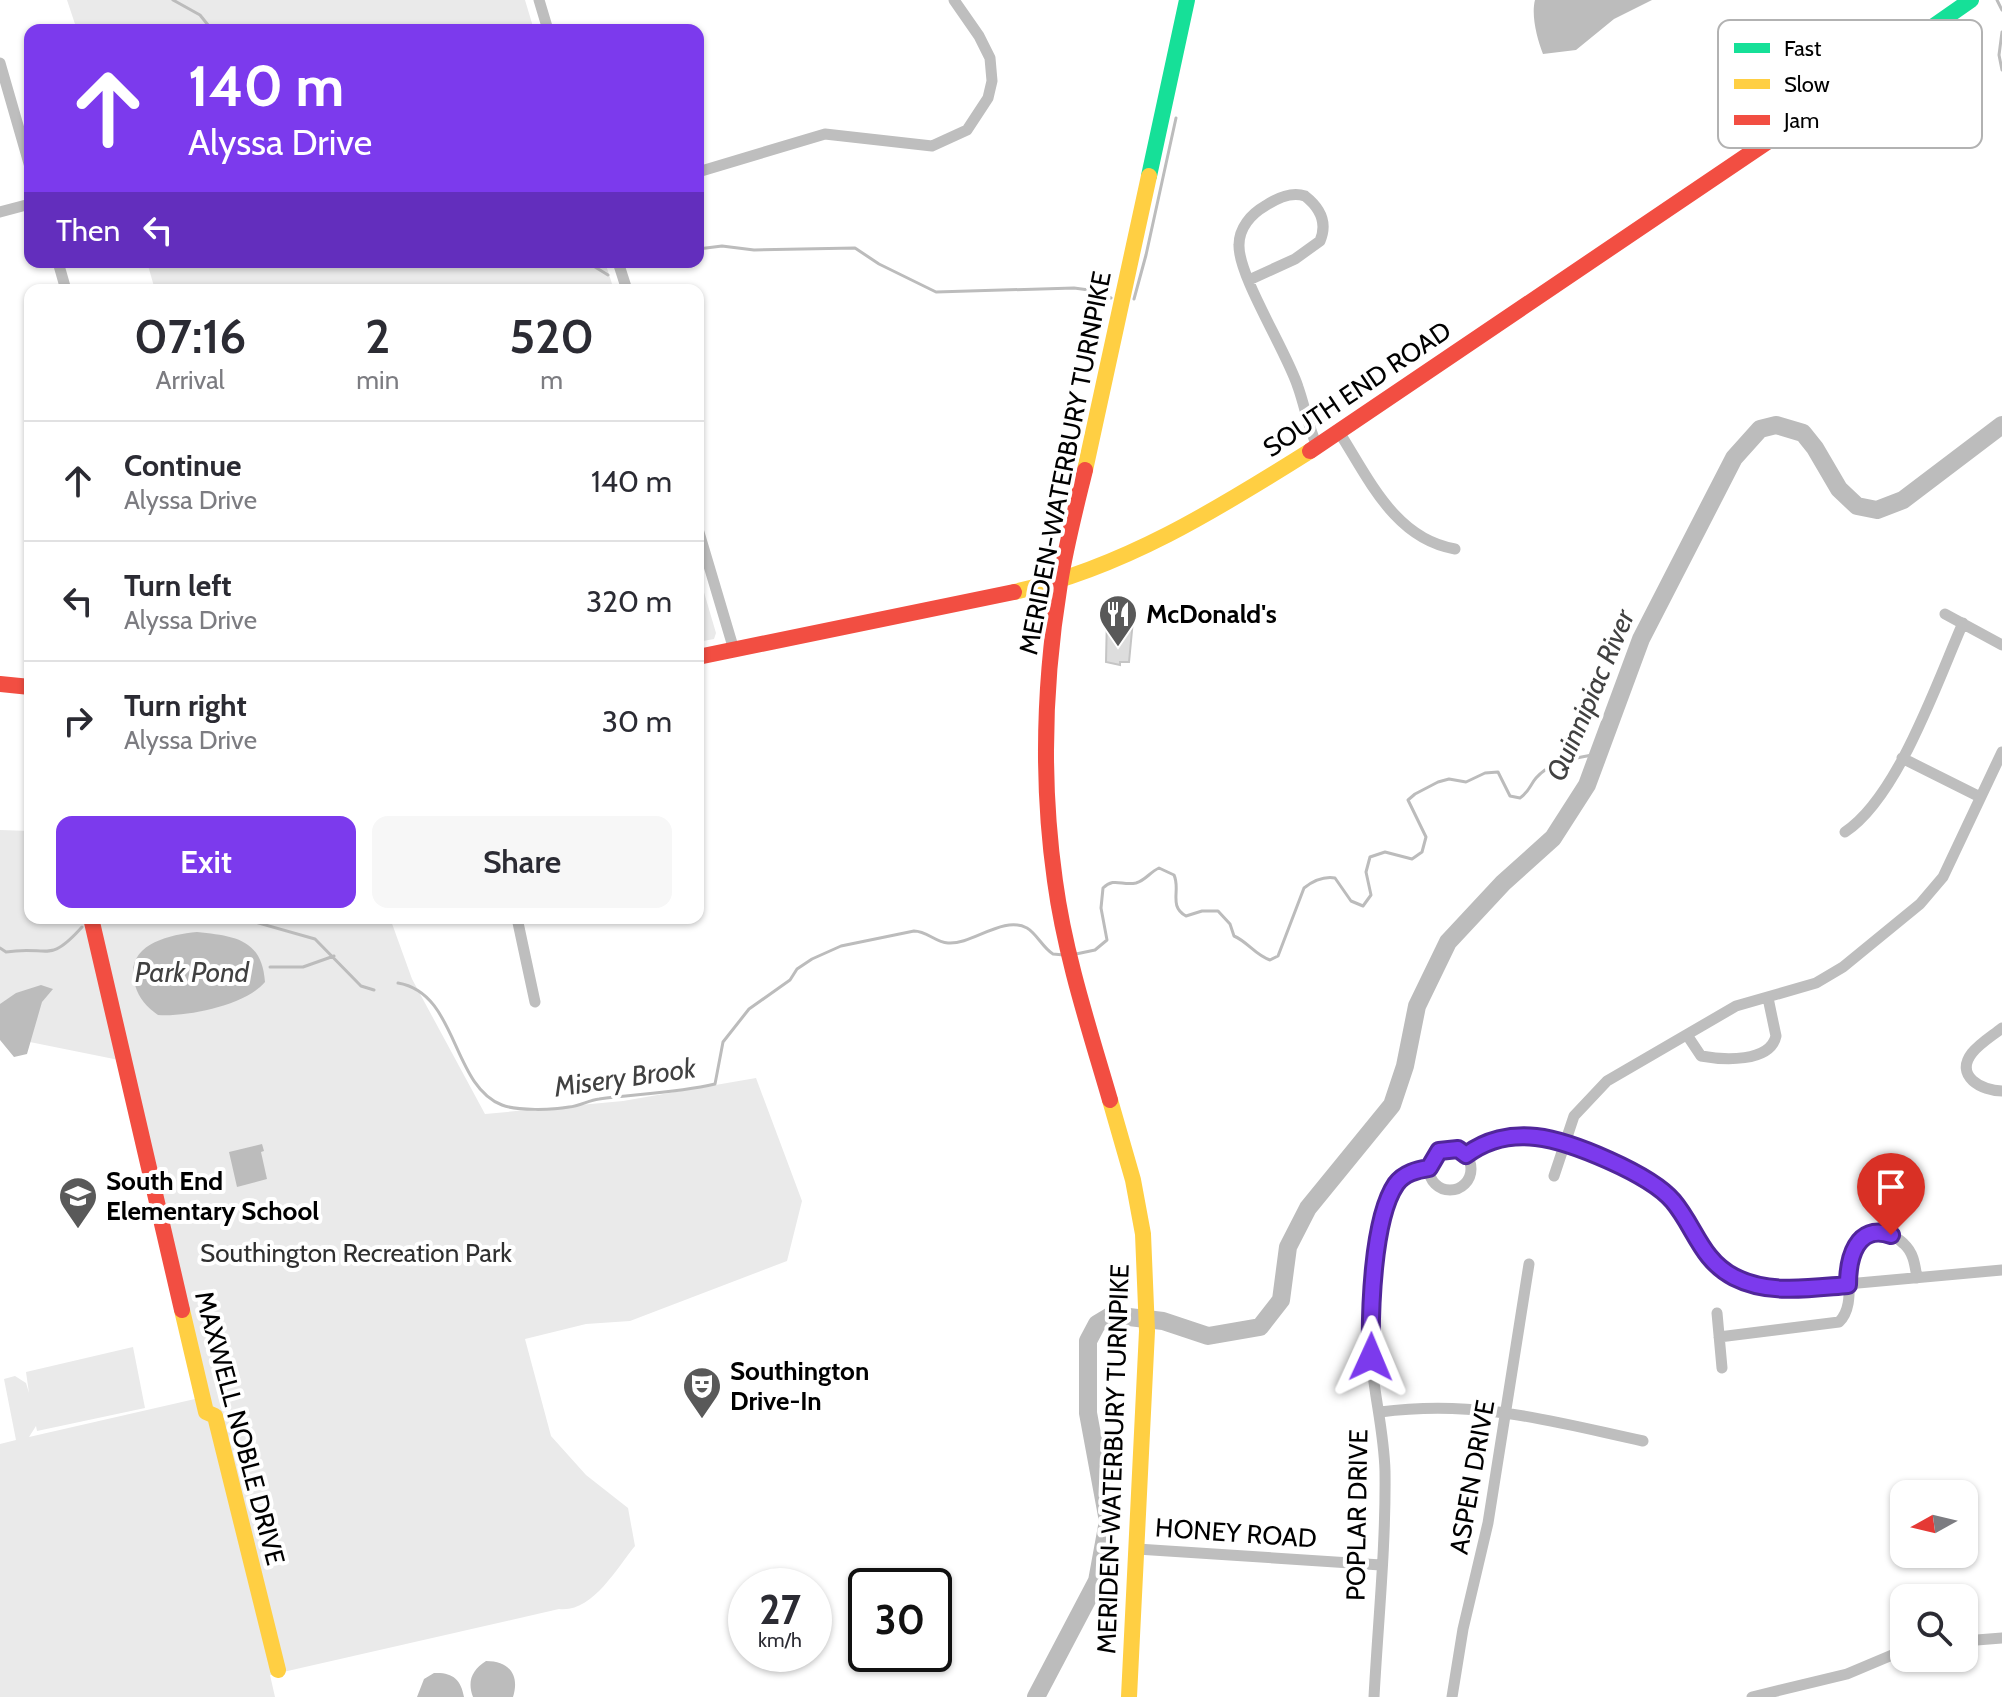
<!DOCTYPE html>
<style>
body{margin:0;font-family:Cabin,sans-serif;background:#f7f7f7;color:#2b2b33;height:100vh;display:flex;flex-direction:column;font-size:30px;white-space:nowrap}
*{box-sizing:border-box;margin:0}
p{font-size:26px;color:#7c7c81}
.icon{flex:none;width:44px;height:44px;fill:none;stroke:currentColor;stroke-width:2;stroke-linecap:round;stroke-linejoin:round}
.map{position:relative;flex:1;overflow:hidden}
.details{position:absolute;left:24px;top:284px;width:680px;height:640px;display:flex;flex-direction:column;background:#fff;border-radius:16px;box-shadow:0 2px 6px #0004}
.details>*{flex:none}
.banner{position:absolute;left:24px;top:24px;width:680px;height:244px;border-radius:16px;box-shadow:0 2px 6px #0004;background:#7c3aed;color:#fff;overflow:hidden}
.needle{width:52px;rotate:262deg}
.fabs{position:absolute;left:1890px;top:1480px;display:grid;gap:16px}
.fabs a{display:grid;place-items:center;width:88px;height:88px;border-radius:16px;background:#fff;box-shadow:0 2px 6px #0004;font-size:40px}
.speed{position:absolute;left:728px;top:1568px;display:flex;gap:16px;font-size:40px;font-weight:700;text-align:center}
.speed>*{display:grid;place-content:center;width:104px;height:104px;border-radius:50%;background:#fff;box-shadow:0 2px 6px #0004;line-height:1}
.speed small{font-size:20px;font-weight:400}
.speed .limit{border:4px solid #111;border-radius:12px;background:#fff;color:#111}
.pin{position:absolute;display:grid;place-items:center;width:68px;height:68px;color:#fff;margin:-82px -34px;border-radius:50% 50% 50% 0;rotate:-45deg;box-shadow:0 0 8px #0007}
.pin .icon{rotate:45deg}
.me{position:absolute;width:88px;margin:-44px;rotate:1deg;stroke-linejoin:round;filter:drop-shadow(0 0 6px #0008)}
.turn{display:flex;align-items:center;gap:28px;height:168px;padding:0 32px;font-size:36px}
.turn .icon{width:104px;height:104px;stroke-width:2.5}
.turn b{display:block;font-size:56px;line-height:68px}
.then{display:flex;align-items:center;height:76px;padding:0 32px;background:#0003;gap:16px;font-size:30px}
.eta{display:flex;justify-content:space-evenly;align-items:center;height:136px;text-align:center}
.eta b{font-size:48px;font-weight:600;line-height:56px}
.cta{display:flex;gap:16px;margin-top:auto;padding:16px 32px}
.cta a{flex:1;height:92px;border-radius:16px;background:#7c3aed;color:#fff;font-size:32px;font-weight:600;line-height:92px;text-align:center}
.cta a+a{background:#f7f7f7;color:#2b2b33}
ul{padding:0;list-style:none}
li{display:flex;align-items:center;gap:24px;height:120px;padding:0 32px;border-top:2px solid #e1e1e2}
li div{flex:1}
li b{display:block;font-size:30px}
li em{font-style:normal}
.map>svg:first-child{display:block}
.green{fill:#eaeaea}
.water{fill:#bcbcbc}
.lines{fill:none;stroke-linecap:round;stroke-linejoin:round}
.stream{stroke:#bcbcbc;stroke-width:3}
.river{stroke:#bcbcbc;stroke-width:18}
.building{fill:#ddd;stroke:#c5c5c5;stroke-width:2}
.street{stroke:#bebebe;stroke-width:11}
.fast{stroke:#16e098;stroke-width:16}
.slow{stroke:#ffcf43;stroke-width:16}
.jam{stroke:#f24e42;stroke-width:16}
.route-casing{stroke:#51269a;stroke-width:20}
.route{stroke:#7c3aed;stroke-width:14}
.labels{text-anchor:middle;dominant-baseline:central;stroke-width:8;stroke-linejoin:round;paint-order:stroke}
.street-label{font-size:26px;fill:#000;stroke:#fff}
.poi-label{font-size:26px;font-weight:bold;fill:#000;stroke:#fff;text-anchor:start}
.park-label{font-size:26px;fill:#303030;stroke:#fff}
.water-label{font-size:28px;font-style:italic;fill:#414141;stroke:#fff}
.key{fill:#fff;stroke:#b2b2b2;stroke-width:2}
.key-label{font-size:22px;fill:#000}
</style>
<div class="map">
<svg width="2002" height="1697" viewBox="0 0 2002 1697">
<rect width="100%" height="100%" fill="#fff"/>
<path class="green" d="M67 0H525L534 30H77Z
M147 262H605L614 290H155Z
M698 572 716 633 714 639 698 642Z
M0 830 30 831V918H390L412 979 485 1114 623 1101 756 1078 802 1201 787 1261 630 1321 586 1324 525 1339 551 1436 586 1475 628 1508 635 1546C616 1569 592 1613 559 1609L270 1675 275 1697H0V1444L16 1440 4 1379 15 1376 26 1383 29 1393 26 1372 133 1347 145 1408 37 1431 36 1426 29 1437 195 1399 119 1060 0 1036Z"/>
<path class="water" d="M1535 0H1652L1614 19 1576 50 1543 54C1537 39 1531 15 1535 0Z
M197 932C233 936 262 938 265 982 246 1005 188 1017 158 1015 147 1007 139 999 135 985 123 946 166 935 197 932Z
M41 985 53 989 42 1002 27 1054 14 1057 0 1040V1004L16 993Z
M262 1144 264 1151 261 1152 267 1179 237 1187 229 1152Z
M486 1661C509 1661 520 1675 513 1697H473C467 1681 472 1670 486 1661Z
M434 1673C452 1672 461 1679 464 1697H417L424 1679Z"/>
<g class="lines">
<path class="stream" d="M173 0 200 15 212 30
M1997 0 2002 10
M2002 32 1999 55 2002 70
M698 249 722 246 754 250 855 248 879 264 936 292 1074 288 1089 290 1111 298
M587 262 608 275
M1134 299 1146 255 1176 118
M241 918 315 939 361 986 374 990
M0 948 6 952C49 945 48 965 82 927
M1076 954 1095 950 1107 940 1101 908 1103 888C1114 877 1122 886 1136 883 1146 880 1150 872 1159 868L1174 875C1181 890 1168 906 1186 916L1202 911H1218L1230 924 1234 936C1248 942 1255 955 1270 960L1278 956 1304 888C1313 881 1323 876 1335 878L1351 901 1363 906 1371 895 1366 872 1370 857 1385 852 1412 859 1422 852 1426 837 1408 800 1415 794 1438 782 1449 779 1466 782 1485 773 1498 772 1510 796 1520 798C1529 792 1530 785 1536 778 1552 760 1577 758 1598 754
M270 967H303L334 956
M398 983C458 993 451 1085 502 1105 517 1111 553 1110 569 1107 580 1106 589 1100 599 1099 637 1094 676 1093 715 1084L723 1042 749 1009 790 980 797 969 812 959 841 946 914 931C927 931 935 942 948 943 972 945 1003 915 1027 928 1037 934 1043 948 1053 954L1064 955"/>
<path class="river" d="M1036 1697 1097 1581 1108 1521 1088 1413V1341L1097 1324 1112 1315 1163 1321 1208 1336 1260 1327 1281 1300 1288 1247 1308 1208 1392 1105 1405 1066 1417 1006 1448 942 1503 883 1553 838 1587 785 1641 639 1734 458 1760 429 1776 425 1803 433 1815 448 1839 489 1857 506 1877 510 1903 500 2002 425"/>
</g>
<path class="building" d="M1107 615 1130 616 1133 620 1129 662H1120V665L1106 662Z"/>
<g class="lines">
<path class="street" d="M539 0 548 30
M0 63 30 167
M698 172 825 134 932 146 967 130 988 98 992 81 990 58 979 36 954 0
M0 212 30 204
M58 262 66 290
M618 262 627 290
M1249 280 1295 259 1320 241C1328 222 1319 207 1305 196 1291 191 1277 198 1265 206 1251 214 1239 228 1239 245 1238 276 1287 352 1298 387 1305 407 1308 426 1317 446
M1339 432C1369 479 1395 539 1455 549
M698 529 734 650
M1945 614 2002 645
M1902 758 1980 797
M1845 832C1898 797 1937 682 1963 623
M517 918 535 1002
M2002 1028C1992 1036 1980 1043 1972 1053 1954 1076 1982 1091 2002 1091
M1687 1035 1701 1056C1723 1060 1770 1063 1776 1036L1768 998
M1429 1169a21 21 0 1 1 42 0a21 21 0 1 1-42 0Z
M1466 1155 1494 1140 1537 1137 1620 1165 1662 1190 1675 1203 1704 1252 1718 1267 1753 1285 1792 1289 2002 1270
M1554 1176 1574 1116 1607 1081 1736 1006 1816 983 1843 967 1920 904 1943 877 2002 752
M1717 1313 1722 1368
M1719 1337 1839 1322C1864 1298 1829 1242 1876 1233 1886 1231 1897 1237 1904 1244 1914 1253 1915 1266 1917 1278
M1380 1412C1477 1399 1550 1421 1643 1441
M1137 1549 1381 1565
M1964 1641 2002 1638
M1374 1697C1378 1622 1386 1546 1385 1471 1384 1432 1374 1395 1371 1356 1368 1319 1375 1213 1397 1183 1404 1173 1417 1170 1429 1168
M1452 1697 1463 1629 1488 1523 1529 1264
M1752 1697 1847 1674 1904 1650"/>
<path class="fast" d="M1773 138 1971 0
M1149 176 1187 0"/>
<path class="slow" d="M1085 470 1149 176
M1014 592C1121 569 1218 509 1310 451
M1110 1100 1133 1180 1143 1234 1147 1331 1129 1697
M182 1310 206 1412 215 1416 278 1670"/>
<path class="jam" d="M1310 451 1773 138
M1085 470C1076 507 1066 545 1060 583 1044 681 1041 782 1055 881 1065 955 1089 1028 1110 1100
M698 657 1014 592
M0 684 30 687
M91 918 182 1310"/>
</g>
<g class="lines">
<g class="route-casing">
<path id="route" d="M1371 1357C1370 1314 1372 1219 1396 1184 1404 1173 1417 1170 1429 1168L1439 1151 1458 1149 1466 1155C1486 1140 1511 1134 1536 1137 1571 1141 1650 1174 1673 1201 1695 1227 1701 1260 1734 1277 1769 1295 1810 1288 1848 1285 1848 1259 1856 1223 1891 1235"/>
</g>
<use href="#route" class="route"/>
</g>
<defs>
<g id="restaurant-pin" transform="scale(2)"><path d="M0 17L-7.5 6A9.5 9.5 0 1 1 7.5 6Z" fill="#595959" stroke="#fff"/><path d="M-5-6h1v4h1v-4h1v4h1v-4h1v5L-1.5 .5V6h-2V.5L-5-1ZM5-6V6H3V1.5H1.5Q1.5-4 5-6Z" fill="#fff"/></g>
<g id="school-pin" transform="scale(2)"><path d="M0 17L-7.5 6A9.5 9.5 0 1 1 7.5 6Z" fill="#595959" stroke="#fff"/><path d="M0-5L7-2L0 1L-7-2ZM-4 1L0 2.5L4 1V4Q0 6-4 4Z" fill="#fff"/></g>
<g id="theatre-pin" transform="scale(2)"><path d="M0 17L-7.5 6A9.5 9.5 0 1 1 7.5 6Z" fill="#595959" stroke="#fff"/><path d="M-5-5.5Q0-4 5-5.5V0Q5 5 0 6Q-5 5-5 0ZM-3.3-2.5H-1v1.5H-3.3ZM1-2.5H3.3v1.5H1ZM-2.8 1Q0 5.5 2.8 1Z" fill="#fff"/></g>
</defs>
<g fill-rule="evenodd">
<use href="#restaurant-pin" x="1118" y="614"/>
<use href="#school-pin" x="78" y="1196"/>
<use href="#theatre-pin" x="702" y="1386"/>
</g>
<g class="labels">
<g class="street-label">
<text transform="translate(1357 389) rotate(-34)">SOUTH END ROAD</text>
<text transform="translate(1065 463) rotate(-79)">MERIDEN-WATERBURY TURNPIKE</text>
<text transform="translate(240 1428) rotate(75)">MAXWELL NOBLE DRIVE</text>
<text transform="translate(1113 1459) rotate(-88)">MERIDEN-WATERBURY TURNPIKE</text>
<text transform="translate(1472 1477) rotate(-80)">ASPEN DRIVE</text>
<text transform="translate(1357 1515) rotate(-89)">POPLAR DRIVE</text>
<text transform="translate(1236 1533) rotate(4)">HONEY ROAD</text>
</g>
<g class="poi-label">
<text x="1146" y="614">McDonald's</text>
<text x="106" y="1181">South End<tspan x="106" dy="30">Elementary School</tspan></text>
<text x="730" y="1371">Southington<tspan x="730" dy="30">Drive-In</tspan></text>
</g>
<g class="park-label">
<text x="356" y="1253">Southington Recreation Park</text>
</g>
<g class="water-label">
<text transform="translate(1590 695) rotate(-67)">Quinnipiac River</text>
<text x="192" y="972">Park Pond</text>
<text transform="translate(625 1077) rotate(-8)">Misery Brook</text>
</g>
</g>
<rect x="1718" y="20" width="264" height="128" rx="12" class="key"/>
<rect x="1734" y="43" width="36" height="10" fill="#16e098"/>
<rect x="1734" y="79" width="36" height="10" fill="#ffcf43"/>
<rect x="1734" y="115" width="36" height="10" fill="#f24e42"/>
<g class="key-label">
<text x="1784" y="56">Fast</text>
<text x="1784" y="92">Slow</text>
<text x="1784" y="128">Jam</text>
</g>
</svg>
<div class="fabs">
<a><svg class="needle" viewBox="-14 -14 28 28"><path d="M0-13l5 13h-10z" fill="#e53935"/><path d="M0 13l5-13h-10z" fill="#7c7c81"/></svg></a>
<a><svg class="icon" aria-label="search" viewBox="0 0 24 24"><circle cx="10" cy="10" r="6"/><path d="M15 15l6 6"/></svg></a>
</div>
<div class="speed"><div>27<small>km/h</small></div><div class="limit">30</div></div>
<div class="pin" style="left:1891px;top:1235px;background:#d93025"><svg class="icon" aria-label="arrive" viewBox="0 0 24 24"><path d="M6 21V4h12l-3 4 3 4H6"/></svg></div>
<svg class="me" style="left:1371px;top:1357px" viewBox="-20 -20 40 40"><path d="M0-17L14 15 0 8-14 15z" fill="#7c3aed" stroke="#fff" stroke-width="4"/></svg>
<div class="banner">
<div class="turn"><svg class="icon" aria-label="ahead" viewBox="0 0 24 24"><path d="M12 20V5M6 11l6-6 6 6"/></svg><div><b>140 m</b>Alyssa Drive</div></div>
<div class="then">Then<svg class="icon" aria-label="left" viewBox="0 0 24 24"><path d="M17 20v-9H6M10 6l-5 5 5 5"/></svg></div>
</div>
<section class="details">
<div class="eta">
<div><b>07:16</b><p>Arrival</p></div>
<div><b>2</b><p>min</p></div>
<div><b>520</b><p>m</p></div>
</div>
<ul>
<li><svg class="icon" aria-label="ahead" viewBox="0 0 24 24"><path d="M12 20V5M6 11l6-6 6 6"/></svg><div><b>Continue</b><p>Alyssa Drive</p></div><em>140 m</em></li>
<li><svg class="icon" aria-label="left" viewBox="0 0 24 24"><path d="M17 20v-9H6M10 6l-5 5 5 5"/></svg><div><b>Turn left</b><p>Alyssa Drive</p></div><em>320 m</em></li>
<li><svg class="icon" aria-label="right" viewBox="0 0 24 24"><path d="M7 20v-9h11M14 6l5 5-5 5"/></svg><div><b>Turn right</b><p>Alyssa Drive</p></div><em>30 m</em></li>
</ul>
<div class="cta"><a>Exit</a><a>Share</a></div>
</section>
</div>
